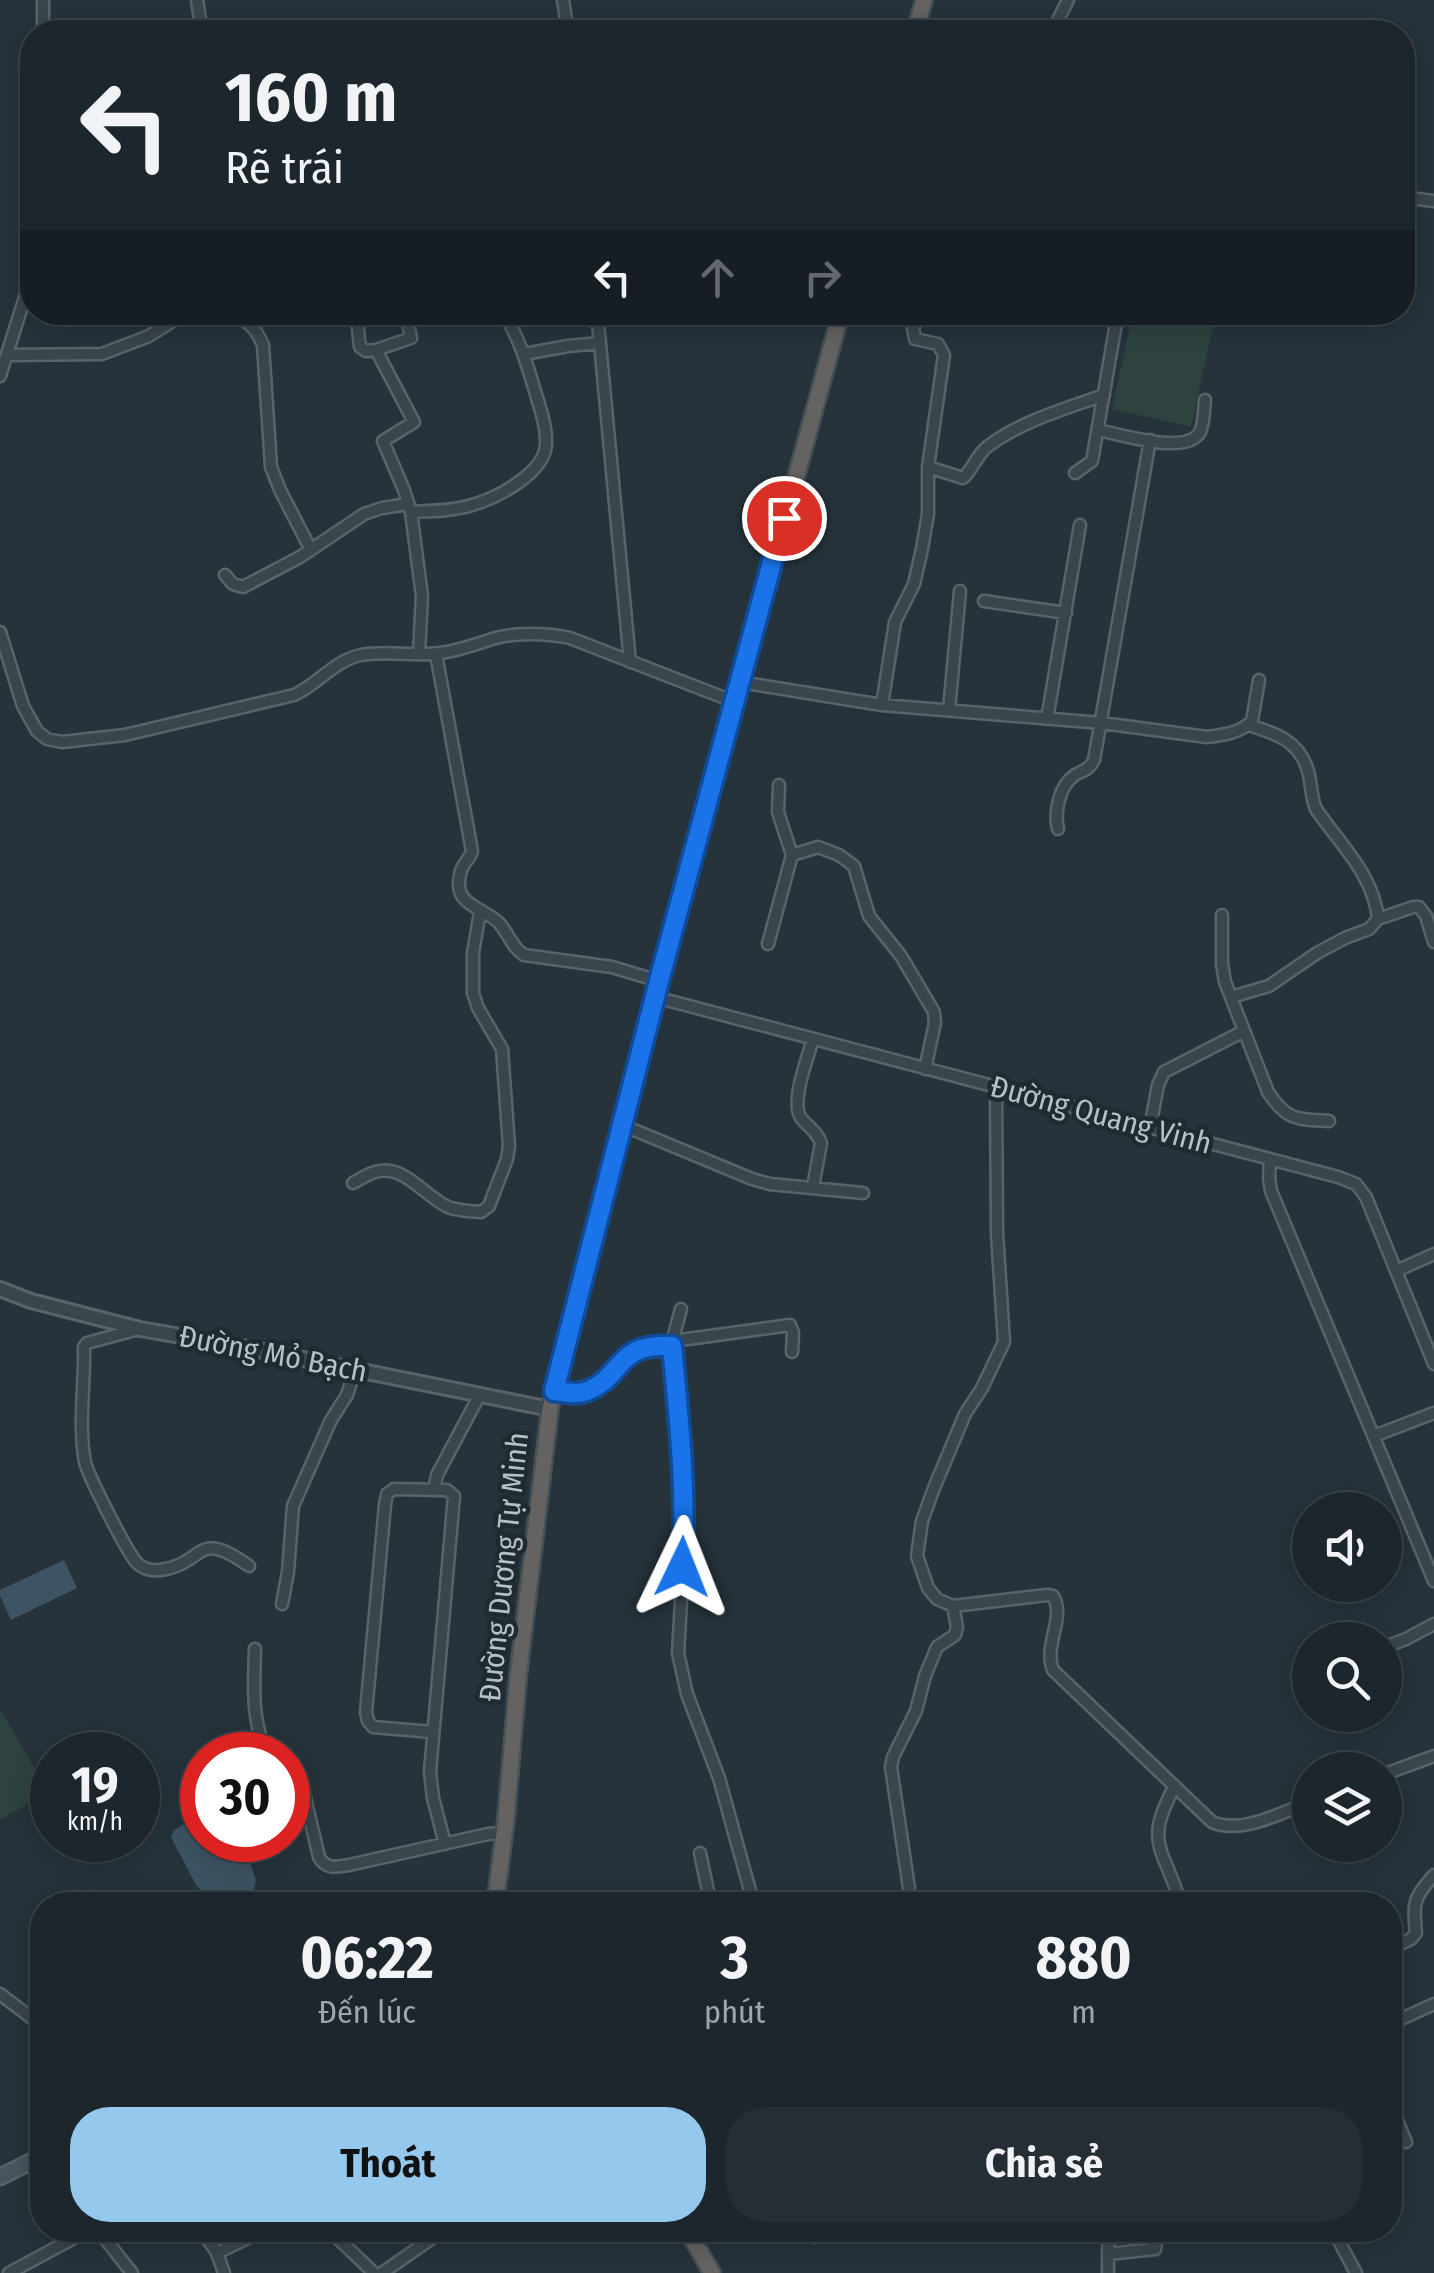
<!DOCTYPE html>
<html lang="vi">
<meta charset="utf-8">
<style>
body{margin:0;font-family:"Fira Sans Condensed",sans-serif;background:#252e34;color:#f1f3f6;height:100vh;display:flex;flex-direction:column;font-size:38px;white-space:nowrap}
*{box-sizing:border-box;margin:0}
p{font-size:32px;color:#a0a5a9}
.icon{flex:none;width:55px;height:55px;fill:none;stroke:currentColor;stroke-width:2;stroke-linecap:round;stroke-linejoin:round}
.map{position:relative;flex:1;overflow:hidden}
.panel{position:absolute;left:30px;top:1892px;width:1372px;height:350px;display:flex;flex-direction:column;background:#1c262c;border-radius:40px;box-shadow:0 5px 25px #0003,0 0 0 2px #3a4348}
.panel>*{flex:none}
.banner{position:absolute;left:20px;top:20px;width:1395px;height:305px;border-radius:40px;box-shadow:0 5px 25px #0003,0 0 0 2px #3a4348;background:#1c262c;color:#f1f3f6;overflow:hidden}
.fabs{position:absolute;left:1292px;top:1492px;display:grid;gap:20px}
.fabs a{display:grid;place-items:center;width:110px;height:110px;border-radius:50%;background:#1c262c;box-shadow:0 5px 25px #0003,0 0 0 2px #3a4348;font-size:50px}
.speed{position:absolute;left:30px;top:1732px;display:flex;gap:20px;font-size:50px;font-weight:700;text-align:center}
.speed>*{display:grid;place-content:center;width:130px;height:130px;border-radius:50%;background:#1c262c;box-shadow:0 5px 25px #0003,0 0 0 2px #3a4348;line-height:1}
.speed small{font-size:25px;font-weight:400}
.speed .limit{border:15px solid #d22;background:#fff;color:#111}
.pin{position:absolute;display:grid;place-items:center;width:85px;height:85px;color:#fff;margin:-42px;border:5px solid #fff;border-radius:50%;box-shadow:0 2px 10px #0007}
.me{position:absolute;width:110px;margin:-55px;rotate:2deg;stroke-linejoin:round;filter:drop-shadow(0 0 8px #0008)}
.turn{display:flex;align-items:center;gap:35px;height:210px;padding:0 40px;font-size:45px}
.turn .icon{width:130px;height:130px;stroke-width:2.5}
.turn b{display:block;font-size:70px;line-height:85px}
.lanes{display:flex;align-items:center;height:95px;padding:0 40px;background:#0003;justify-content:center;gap:50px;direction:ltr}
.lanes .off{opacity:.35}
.eta{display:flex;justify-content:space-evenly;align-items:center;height:170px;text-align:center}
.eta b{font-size:60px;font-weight:700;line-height:70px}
.button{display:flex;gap:20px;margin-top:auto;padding:20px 40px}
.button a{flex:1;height:115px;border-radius:40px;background:#95c8ed;color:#111;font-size:40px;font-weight:700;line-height:115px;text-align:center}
.button a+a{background:#252e34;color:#f1f3f6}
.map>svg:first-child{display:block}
.green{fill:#2e433f}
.water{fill:#3e5462}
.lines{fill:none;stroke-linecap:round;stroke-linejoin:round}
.minor-casing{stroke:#58636a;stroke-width:15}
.tertiary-casing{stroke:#58636a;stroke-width:18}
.secondary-casing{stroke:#58636a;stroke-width:19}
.trunk-casing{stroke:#455057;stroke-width:20}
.minor{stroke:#3a454c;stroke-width:10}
.tertiary{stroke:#3a454c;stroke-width:12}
.secondary{stroke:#48555e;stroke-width:14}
.trunk{stroke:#646362;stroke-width:15}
.route-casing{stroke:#114b97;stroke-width:25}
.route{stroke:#1a73e8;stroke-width:18}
.labels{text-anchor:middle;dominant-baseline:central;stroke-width:9;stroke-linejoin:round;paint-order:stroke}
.street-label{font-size:30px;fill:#b6c0c7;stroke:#1f2a31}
</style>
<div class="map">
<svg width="1434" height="2273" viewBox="0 0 1434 2273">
<rect width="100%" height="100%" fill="#26333b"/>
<path class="green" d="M1133 313H1216L1191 427 1112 409Z
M0 1709 48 1792 0 1820Z"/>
<path class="water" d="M64 1560 77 1588 11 1620 0 1596V1590Z
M187 1822H197L202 1825V1840H223L249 1860 256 1880 252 1900 248 1905H214L196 1885 171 1837 174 1830Z"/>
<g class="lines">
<g class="minor-casing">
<path id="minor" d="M43 0V32
M197 0 202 32
M563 0 568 32
M1052 32 1068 0
M1402 197 1434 201
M199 312C231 318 249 311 263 345L271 467 280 490 311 550
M356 312 360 347 366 351 376 350
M406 312 411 338 376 350 414 422 383 441 404 490 411 512 422 596 419 654
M597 312 630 662
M524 354 568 346 600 343
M7 355 102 354 149 336 187 312
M0 376 32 275
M1098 430C1119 434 1187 456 1200 432 1204 424 1204 409 1205 400
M928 467 963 478C973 469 976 456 987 447 1021 421 1065 409 1104 395
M1075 473 1092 461 1118 312
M411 512C431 511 453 511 472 505 497 498 545 473 546 444 547 427 540 408 535 391 527 364 519 337 503 312
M225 575 233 584 243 587 300 557 364 514 382 508 408 504
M984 601 1066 613
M0 632 23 706 37 731 47 739 62 742 125 735 294 695C317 685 335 660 361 655 386 650 413 657 439 653 458 651 474 645 492 639 515 632 546 633 570 638L735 702
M436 654 472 851C470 859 463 863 461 871 450 907 484 906 500 924 509 935 512 947 524 955L612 967 659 981
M740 682 882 705 1102 723 1207 737C1224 735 1240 733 1252 721L1259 680
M882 705 895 622 914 584 922 549 928 514V467L944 355 938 344 915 339 913 328 919 312
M949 710 960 591
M1047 719 1080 525
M1058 829C1054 812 1059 786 1075 775 1084 770 1089 770 1094 760L1150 440
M792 855 818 847 839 855 854 866 869 916 901 956 934 1012 935 1023 925 1069
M1222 915V964L1225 982 1268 1092C1287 1121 1297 1119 1329 1121
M1378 919 1413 907H1419L1426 916 1434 942
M768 944 792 855 778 812 779 785
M655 997 1338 1177 1356 1184 1366 1197 1434 1364
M1231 997 1269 986 1317 953 1345 938 1369 929 1378 919C1374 875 1339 843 1316 809 1310 795 1312 781 1307 768 1298 740 1274 733 1249 725
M813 1039C808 1057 790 1102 801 1118 808 1127 817 1131 821 1143L813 1187
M996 1087 997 1233 1004 1342 982 1388 965 1414 934 1488 922 1521 917 1556 928 1588 937 1599 953 1606 1047 1595 1053 1596C1066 1617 1043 1646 1053 1670L1212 1822C1242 1835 1282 1812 1310 1802
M622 1125 752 1179 770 1184 863 1193
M1150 1128 1158 1085 1164 1072 1244 1031
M1270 1159 1269 1178 1271 1191 1434 1581
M353 1183C360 1179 368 1174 375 1172 404 1163 425 1197 448 1207 458 1211 470 1211 481 1212L489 1206 507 1159 509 1146 502 1049 478 1008 473 993V953L480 912
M1396 1271 1434 1254
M681 1309 671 1346 682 1459 685 1531 678 1653 687 1694 719 1778 754 1905
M139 1329 87 1343 84 1347C85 1385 78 1424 85 1462 88 1475 128 1555 138 1564 144 1569 152 1571 160 1570 206 1564 195 1527 249 1566
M673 1341 790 1325 793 1333 792 1352
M554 1391C564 1392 577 1395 587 1391 625 1376 614 1343 671 1346
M1374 1436 1434 1413
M434 1490 437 1475 479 1396
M282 1604 288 1572 293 1506 331 1420 347 1395 355 1370
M1385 1647 1406 1639 1434 1624
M255 1649C254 1688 251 1718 267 1755
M432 1732 373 1727 368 1721 366 1712 385 1505 387 1494 394 1489 447 1490 454 1496 430 1772 433 1798 445 1844
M288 1773 303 1789 319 1857C326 1870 337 1867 349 1865L488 1834 504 1833
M1385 1774 1434 1756
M1175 1786C1142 1845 1165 1848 1181 1905
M700 1853 711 1905
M909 1888 891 1767 893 1757 916 1711 925 1676 937 1647 955 1635 957 1627 953 1606
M1390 1949 1411 1939 1416 1933C1413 1903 1413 1898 1434 1875
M0 1994 42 2026
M1390 2024 1434 2004
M1390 2103 1406 2142
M98 2230 132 2273
M201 2230 217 2253 224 2273
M329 2230 374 2273
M813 2230 814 2237
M1109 2230 1108 2254 1155 2249 1158 2230
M1333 2230 1356 2273
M217 2253 264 2230
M9 2273 89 2230
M382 2273 444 2230
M1108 2273V2254"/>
</g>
<g class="tertiary-casing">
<path id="tertiary" d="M0 1289 31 1301 140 1329 238 1346 550 1409"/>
</g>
<g class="secondary-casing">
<path id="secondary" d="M0 2177 42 2156"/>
</g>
<g class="trunk-casing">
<path id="trunk" d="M915 32 924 0
M495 1905 506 1819 518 1678 550 1409 655 997 841 312
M687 2230 712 2273"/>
</g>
<use href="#minor" class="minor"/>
<use href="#tertiary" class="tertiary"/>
<use href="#secondary" class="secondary"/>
<use href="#trunk" class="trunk"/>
</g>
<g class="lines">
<g class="route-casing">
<path id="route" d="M682 1567C687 1493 679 1419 672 1346 614 1343 625 1376 587 1391 577 1395 564 1392 554 1391L659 981 784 518"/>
</g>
<use href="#route" class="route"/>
</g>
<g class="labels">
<g class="street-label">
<text transform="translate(1101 1115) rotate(15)">Đường Quang Vinh</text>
<text transform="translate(273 1354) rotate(11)">Đường Mỏ Bạch</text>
<text transform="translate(504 1567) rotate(-84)">Đường Dương Tự Minh</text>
</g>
</g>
</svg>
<div class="fabs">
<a><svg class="icon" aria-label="sound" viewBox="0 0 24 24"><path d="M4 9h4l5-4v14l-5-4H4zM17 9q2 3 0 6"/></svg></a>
<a><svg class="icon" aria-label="search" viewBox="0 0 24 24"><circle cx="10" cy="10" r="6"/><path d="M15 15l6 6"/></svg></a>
<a><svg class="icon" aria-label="layers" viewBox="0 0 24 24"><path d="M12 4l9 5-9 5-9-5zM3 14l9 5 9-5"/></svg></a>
</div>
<div class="speed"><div>19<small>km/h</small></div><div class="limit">30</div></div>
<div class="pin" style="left:784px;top:518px;background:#d93025"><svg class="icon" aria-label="arrive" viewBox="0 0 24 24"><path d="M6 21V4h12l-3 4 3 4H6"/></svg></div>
<svg class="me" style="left:682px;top:1567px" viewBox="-20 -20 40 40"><path d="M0-17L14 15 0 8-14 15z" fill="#1a73e8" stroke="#fff" stroke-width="4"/></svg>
<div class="banner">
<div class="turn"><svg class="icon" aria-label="left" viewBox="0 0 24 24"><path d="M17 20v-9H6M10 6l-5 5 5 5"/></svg><div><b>160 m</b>Rẽ trái</div></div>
<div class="lanes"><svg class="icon" aria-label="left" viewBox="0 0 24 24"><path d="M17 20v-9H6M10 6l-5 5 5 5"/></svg><svg class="icon off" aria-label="ahead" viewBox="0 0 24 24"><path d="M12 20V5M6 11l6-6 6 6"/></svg><svg class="icon off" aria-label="right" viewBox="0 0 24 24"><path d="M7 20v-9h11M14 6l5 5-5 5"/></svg></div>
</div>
<section class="panel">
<div class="eta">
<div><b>06:22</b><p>Đến lúc</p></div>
<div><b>3</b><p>phút</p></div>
<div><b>880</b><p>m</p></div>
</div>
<div class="button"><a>Thoát</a><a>Chia sẻ</a></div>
</section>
</div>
